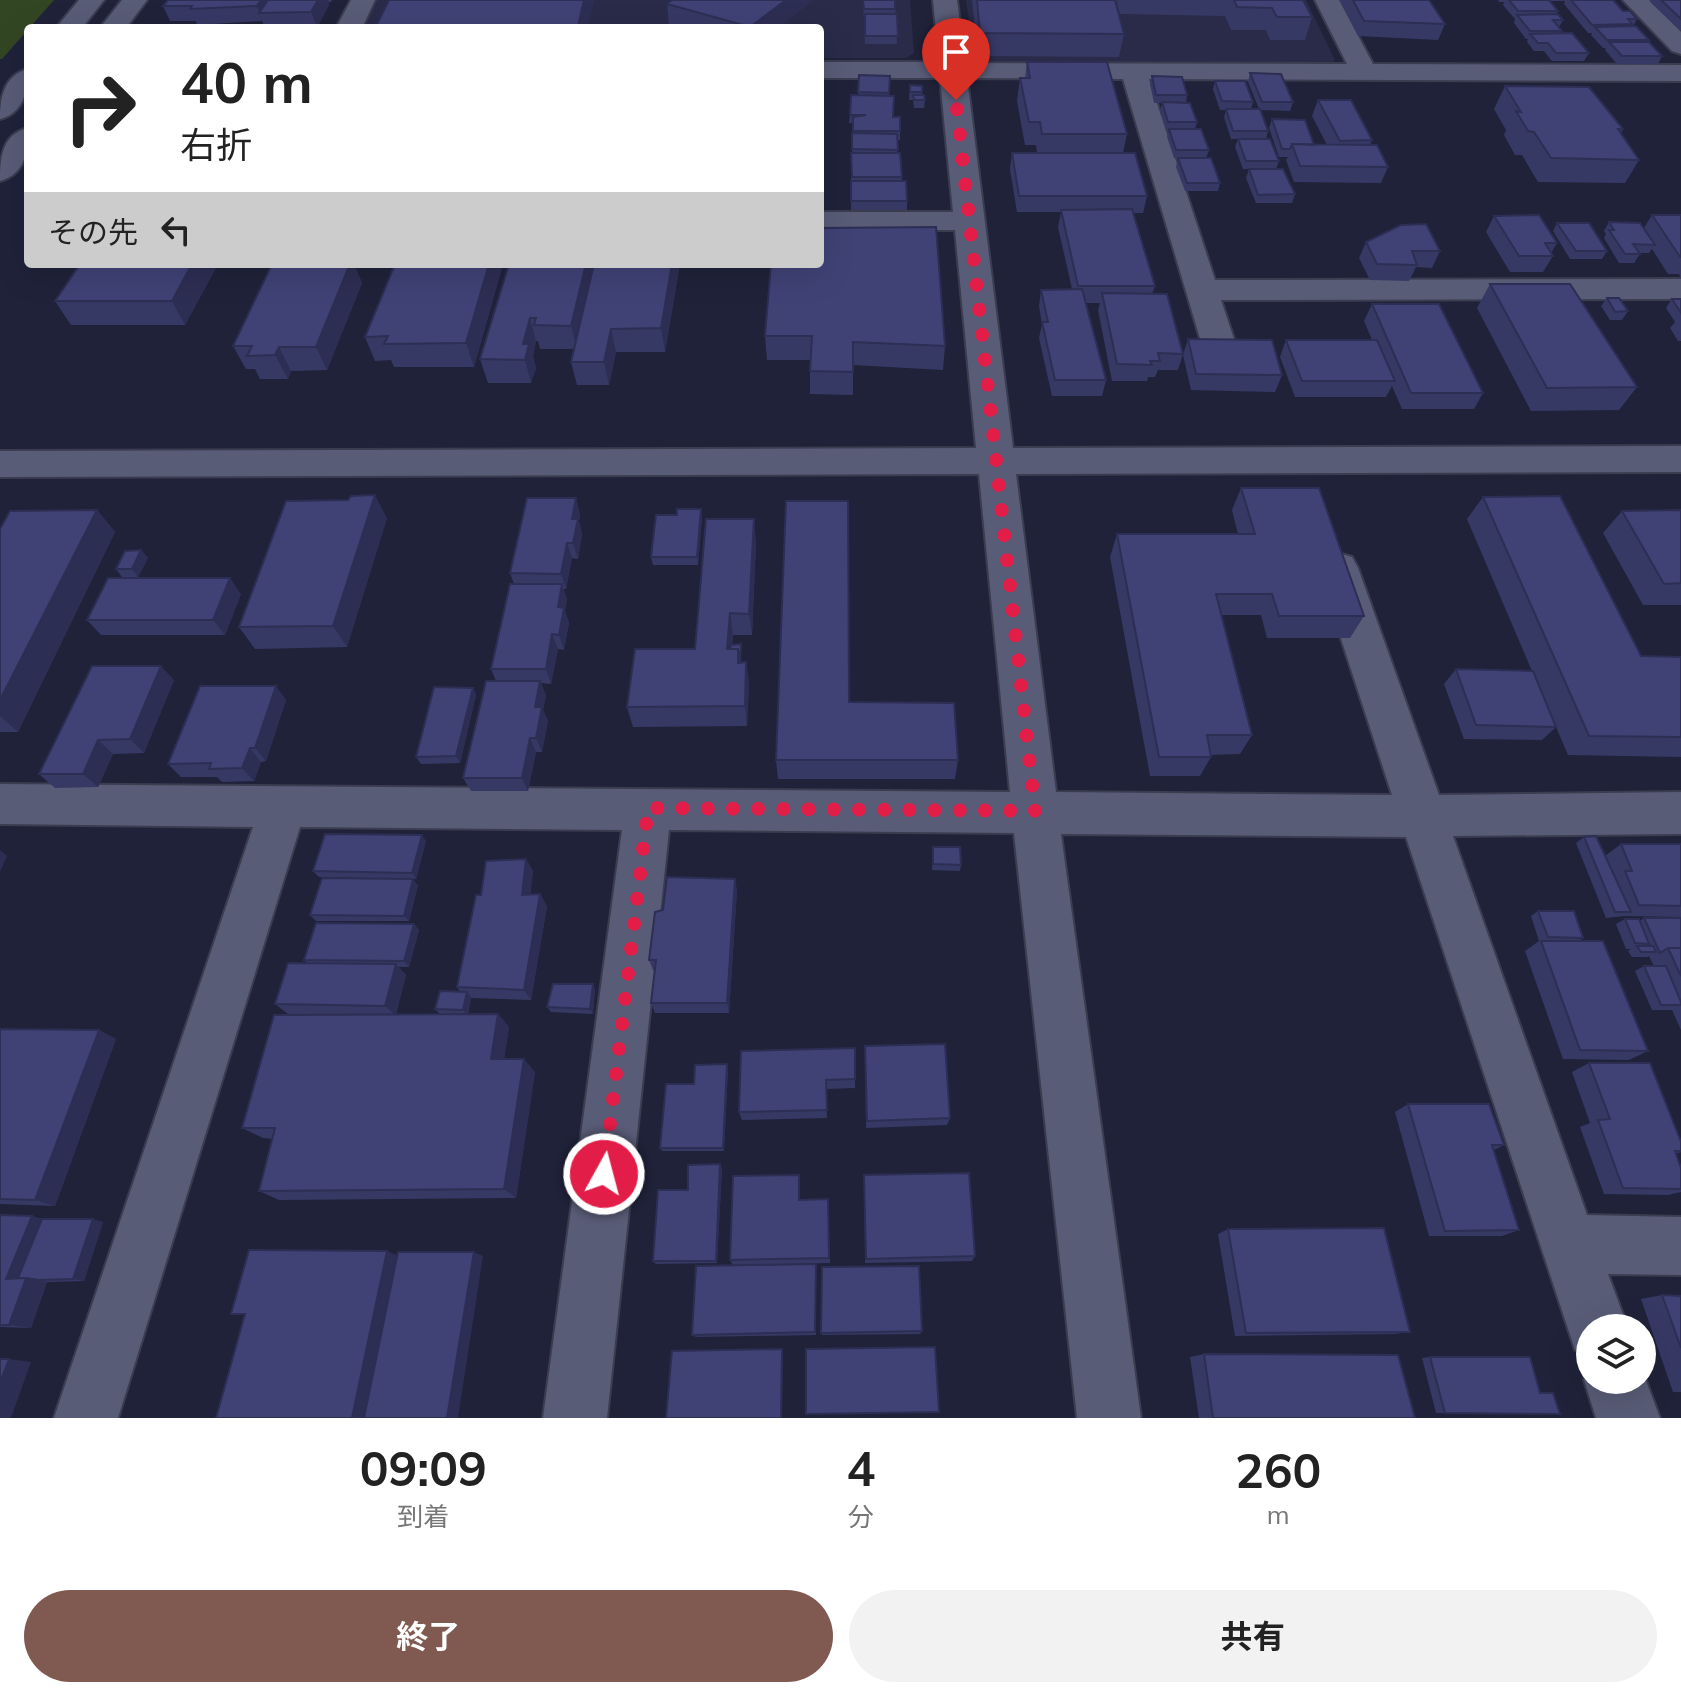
<!DOCTYPE html>
<html lang="ja">
<meta charset="utf-8">
<style>
body{margin:0;font-family:Mulish,"Noto Sans JP",sans-serif;background:#f2f2f2;color:#222;height:100vh;display:flex;flex-direction:column;font-size:30px;white-space:nowrap}
*{box-sizing:border-box;margin:0}
p{font-size:26px;color:#767676}
.icon{flex:none;width:44px;height:44px;fill:none;stroke:currentColor;stroke-width:2;stroke-linecap:round;stroke-linejoin:round}
.map{position:relative;height:1418px;overflow:hidden}
.panel{display:flex;flex-direction:column;background:#fff;flex:1}
.panel>*{flex:none}
.guide{position:absolute;left:24px;top:24px;width:800px;height:244px;border-radius:8px;box-shadow:0 8px 32px #0002;background:#fff;color:#222;overflow:hidden}
.fabs{position:absolute;left:1576px;top:1314px;display:grid;gap:16px}
.fabs a{display:grid;place-items:center;width:80px;height:80px;border-radius:50%;background:#fff;box-shadow:0 8px 32px #0002;font-size:40px}
.pin{position:absolute;display:grid;place-items:center;width:68px;height:68px;color:#fff;margin:-82px -34px;border-radius:50% 50% 50% 0;rotate:-45deg;box-shadow:0 0 8px #0007}
.pin .icon{rotate:45deg}
.me{position:absolute;width:88px;margin:-44px;rotate:7deg;stroke-linejoin:round;filter:drop-shadow(0 0 6px #0008)}
.turn{display:flex;align-items:center;gap:28px;height:168px;padding:0 24px;font-size:36px}
.turn .icon{width:104px;height:104px;stroke-width:2.5}
.turn b{display:block;font-size:56px;line-height:68px}
.then{display:flex;align-items:center;height:76px;padding:0 24px;background:#0003;gap:16px;font-size:30px}
.eta{display:flex;justify-content:space-evenly;align-items:center;height:136px;text-align:center}
.eta b{font-size:48px;font-weight:700;line-height:56px}
.button{display:flex;gap:16px;margin-top:auto;padding:16px 24px}
.button a{flex:1;height:92px;border-radius:48px;background:#805a50;color:#fff;font-size:32px;font-weight:700;line-height:92px;text-align:center}
.button a+a{background:#f2f2f2;color:#222}
.map>svg:first-child{display:block}
.built{fill:#292b49}
.green{fill:#334623}
.lines{fill:none;stroke-linecap:round;stroke-linejoin:round}
.minor-casing{stroke:#3a3c50;stroke-width:4}
.minor{fill:#595c77;fill-rule:evenodd}
.wall{fill:#373965}
.shaded-wall{fill:#2d2e53}
.building{fill:#404276;stroke:#2d2e53;stroke-width:2}
.route{stroke:#e11d48;stroke-width:14;stroke-dasharray:0 25.2}
</style>
<div class="map">
<svg width="1681" height="1418" viewBox="0 0 1681 1418">
<rect width="100%" height="100%" fill="#20223a"/>
<path class="built" d="M377 0H910L914 53 906 58H820V28H362Z
M966 0H1306L1335 60 1329 65H984L974 60Z"/>
<path class="green" d="M0 0H54L2 59H0Z"/>
<g class="lines">
<g class="minor-casing">
<path id="minor" d="M79 0H104L82 28H56Z
M122 0H147L126 28H100Z
M351 0H375L362 28H336Z
M933 0H957L965 63 1347 64 1315 0H1339L1373 64 1681 65V81L1149 79 1215 280 1681 279V299L1221 300 1235 342 1230 350 1218 353 1206 350 1201 342 1123 79 967 78 1013 448 1681 446V472L1016 474 1056 792 1392 795 1318 568 1324 557 1338 553 1352 557 1358 568 1439 795 1681 792V834L1453 836 1587 1215 1681 1217V1275L1608 1274 1628 1328H1590V1356L1575 1350 1406 837 1061 834 1141 1418H1077L1014 833 669 830 607 1418H543L622 830 300 827 118 1418H54L253 827 0 824V784L1010 792 979 474 0 477V451L976 448 955 230H820V212H953L940 78H820V62H939Z
M1623 0H1649L1681 32V54L1672 51Z
M28 69C28 90 24 113 0 119 0 98 4 75 28 69Z
M28 128C28 150 26 174 0 181 0 158 2 134 28 128Z
M1590 1365V1380H1642V1370L1660 1418H1596L1584 1380Z"/>
</g>
<use href="#minor" class="minor"/>
</g>
<path class="wall" d="M168 0H332L331 2H328L329 5 317 27 311 28H265L262 21 197 25 196 21H170L163 6Z
M594 0 587 28H375Z
M863 0H895L897 44H865Z
M972 0H1115L1124 34 1119 57 978 56Z
M1116 0H1303L1312 17 1305 40H1270L1266 30H1231L1225 16 1120 14Z
M1340 0H1429L1445 24 1438 40 1358 36Z
M1498 0H1613L1623 11 1637 19 1633 26 1649 40 1648 42 1662 56 1658 64H1617L1605 50 1606 48H1603L1591 35 1592 33H1588L1564 4 1565 1H1550L1558 11 1556 14 1563 20 1559 27 1562 31 1561 33 1589 53 1584 61H1552L1544 51H1534L1527 42 1528 39H1526L1514 23 1515 19 1503 5 1504 2H1499Z
M1651 0H1681V31L1650 2Z
M667 4 779 28H676L669 26Z
M1027 62 1127 134 1123 153 1147 196 1143 213H1133L1155 286 1152 294 1183 354 1178 370H1158L1155 377H1148L1147 381H1112L1098 310 1100 303H1085L1106 380 1102 396H1052L1039 338 1042 324 1039 306 1041 290 1072 289 1058 227 1061 212H1017L1010 169 1012 153H1037L1036 145H1025L1017 101 1020 78H1025Z
M1250 73 1293 102 1290 111 1261 110 1268 131 1266 139 1279 161 1276 169 1295 194 1292 203H1256L1246 178 1249 169H1243L1235 147 1238 139H1231L1224 117 1226 110H1220L1213 89 1215 81 1253 102 1251 109H1259L1248 82Z
M859 75 890 76 889 96 893 117H900V140H897V153L902 181 907 201V210H851V153H852L853 123H849L850 115 858 95Z
M1152 76 1187 95 1186 103 1197 122 1195 129 1209 150 1206 158 1220 183 1218 191H1185L1176 167 1178 158H1194H1174L1167 137 1169 130H1166L1160 111 1162 103H1154L1150 84Z
M910 85 922 86V95L925 100 924 108H914L913 100H909Z
M1505 86 1623 129 1621 133 1639 160 1625 183 1538 182 1522 155H1515L1504 135 1506 130 1494 109Z
M1318 100 1372 140 1370 145 1388 167 1381 183 1294 182 1286 160 1288 157H1279L1269 128 1272 119 1314 145H1327L1312 116Z
M1652 215H1681V279L1679 274H1668L1652 249 1649 253H1639L1640 254 1634 263H1619L1604 238 1606 234 1604 231 1609 222 1644 228Z
M1494 216 1557 243 1551 253 1553 256 1543 272H1510L1486 232Z
M1557 223 1607 251 1602 259H1570L1553 231Z
M1366 242 1440 251 1432 268 1416 267 1409 281 1370 280 1359 258Z
M80 264H218L185 325H71L55 301Z
M272 264H354L362 283 327 370 291 371 288 379H260L255 369H246L233 346Z
M395 264H503L474 367H394L391 360 375 361 365 337Z
M509 264H680L665 352H616L609 385H577L571 362 574 349H540L538 341H536L533 357 536 368 531 383H488L480 359Z
M771 264 945 346 943 370 853 365V395L810 394V360H767L765 336Z
M1490 284 1637 387 1619 410 1531 411 1477 308Z
M1607 298 1628 311 1622 320H1610L1601 306Z
M1672 299H1681V341H1678L1670 328 1675 322 1666 308Z
M1372 304 1483 393 1474 409H1402L1392 386 1386 397H1295L1280 357 1286 340H1372L1364 321Z
M1188 339 1282 375 1275 392 1191 390 1183 355Z
M1241 488 1364 616 1350 638H1267L1261 615H1222L1252 735 1240 754 1210 755 1211 757 1200 776H1150L1110 557 1117 534H1238L1232 510Z
M1483 497 1641 656 1681 657V757L1568 755 1556 727 1542 740 1464 739 1444 684 1456 669 1532 671 1467 519Z
M97 510 115 532 18 732H0V529Z
M1681 510V605H1643L1603 533 1622 511Z
M580 514 579 521 582 534 578 559 572 558 566 589H563L567 599 565 611 569 623 564 650 558 649 551 684 541 683 546 696 543 710 548 721 542 752H536L528 791H471L463 778 496 681 491 669 514 584 510 573Z
M702 517 698 565H653L651 557Z
M387 518 347 647 255 649 239 627Z
M756 542 752 635H733L732 645 741 644V663L746 662 749 683 747 726 633 727 627 707 695 649Z
M141 550 148 558 138 577H122L116 569Z
M241 594 225 635H101L87 620Z
M174 680 144 753 113 754 98 787 55 788 39 774Z
M473 688 476 695 460 763 421 764 416 757Z
M286 700 266 761 261 762 254 781 222 782 217 777H181L168 764Z
M849 702 958 760 955 779H778L776 760Z
M1584 837 1605 856 1621 844H1681V917L1624 916 1606 918 1576 843Z
M426 841 416 879 319 877 313 871Z
M933 847 961 865 960 871 932 870Z
M526 859 533 871 530 895 540 894 547 906 531 1000 471 998 468 1014H498L509 1027 504 1059 535 1072 516 1198 279 1200 259 1191 273 1139 263 1138 242 1128 355 1015 288 1014 275 1004 307 963 304 960 414 924 419 930 409 967H398L406 975 396 1014H440L435 1009 460 992 457 987 481 895Z
M418 885 409 921H316L310 915Z
M737 890 729 1013H655L651 1003 655 971 653 970 649 960Z
M1538 911 1583 938 1579 941 1648 1051 1629 1060 1563 1059 1525 951 1539 941 1531 916Z
M1644 918H1681V1030L1672 1010H1652L1635 971 1644 966H1654L1649 956 1647 957H1632L1628 951 1631 949H1626L1616 924 1625 919 1640 921Z
M595 989 593 1014 551 1012 547 1007Z
M0 1029 99 1030 116 1039 55 1206 0 1204Z
M865 1046 950 1118 947 1125 866 1128Z
M855 1048V1088L826 1089 827 1118 742 1120 739 1112Z
M1589 1063 1681 1142V1152L1676 1154 1681 1168V1192L1668 1195 1604 1194 1580 1127 1590 1123 1572 1072Z
M727 1064 728 1069 724 1151H662L660 1148 694 1084Z
M1408 1104 1504 1145 1494 1150 1519 1230 1502 1236H1429L1395 1112Z
M722 1168 717 1263 656 1264 653 1261 688 1190Z
M864 1175 975 1256 972 1261 865 1263Z
M800 1182V1200L828 1199 830 1263 733 1265 730 1260Z
M0 1215 32 1216 42 1219 103 1222 84 1281 47 1282 31 1328 0 1327Z
M1228 1229 1410 1332 1395 1334 1235 1336 1218 1234Z
M816 1269V1335L696 1337 692 1335Z
M1662 1295 1681 1296V1392H1673L1641 1299Z
M922 1331 920 1334 822 1335 821 1333Z
M1204 1354 1415 1418H1199L1190 1357Z
M1430 1357 1540 1393 1559 1414 1436 1413 1422 1358Z"/>
<path class="shaded-wall" d="M261 0H275L260 13 257 6Z
M318 0H328L329 5 317 27 311 12Z
M584 0H594L587 28H578Z
M786 0H814L779 28H751Z
M192 264H218L185 325 172 301Z
M350 264H354L362 283 327 370 316 347Z
M489 264H503L474 367 466 343Z
M586 264H596L577 349 571 326Z
M672 264H680L665 352 661 328Z
M530 318 536 341 533 357 536 368 531 383 525 360 523 344Z
M611 329 616 352 609 385 604 362Z
M279 347 291 371 288 379 275 355Z
M375 495 387 518 347 647 333 626Z
M576 498 580 514 579 521 582 534 578 559 573 543 572 519Z
M701 509 702 517 698 565 697 557Z
M97 510 115 532 18 732 0 716V700Z
M754 519 756 542 752 635 749 614Z
M567 543 572 558 566 589 561 574Z
M141 550 148 558 138 577 132 569Z
M230 578 241 594 225 635 213 620Z
M562 584 567 599 565 611 569 623 564 650 559 635 558 607Z
M730 613 733 635 731 662 727 649Z
M552 634 558 649 551 684 546 669Z
M746 662 749 683 747 726 745 706Z
M161 666 174 680 144 753 130 739Z
M540 681 546 696 543 710 548 721 542 752 536 738 535 707Z
M276 686 286 700 266 761 255 748Z
M473 688 476 695 460 763 456 756Z
M530 738 536 752 528 791 522 778Z
M98 740 113 754 98 787 83 774Z
M250 748 261 762 254 781 242 768Z
M422 835 426 841 416 879 412 873Z
M0 850 7 856 0 872Z
M526 859 533 871 529 907 522 895Z
M413 879 418 885 409 921 404 916Z
M735 879 737 890 729 1013 727 1003Z
M540 894 547 906 531 1000 524 990Z
M414 924 419 930 409 967 404 961Z
M396 964 406 975 395 1015 385 1006Z
M593 984 595 989 593 1014 590 1009Z
M467 992 471 997 467 1015 463 1010Z
M498 1014 509 1027 502 1071 491 1059Z
M99 1030 116 1039 55 1206 35 1200Z
M524 1059 535 1072 516 1198 504 1189Z
M727 1064 728 1069 724 1151 723 1148Z
M720 1164 722 1168 717 1263 716 1261Z
M32 1216 52 1222 30 1278 47 1282 31 1328 9 1325 6 1279Z
M93 1219 103 1222 84 1281 73 1279Z
M387 1251 404 1258 371 1418H352Z
M474 1252 483 1256 458 1418H447Z
M782 1349 783 1352 782 1418H781Z
M9 1359 31 1362 11 1418H0V1383Z"/>
<path class="building" d="M168 0H261L257 6 190 9 192 6H163Z
M268 0H318L311 12 259 13Z
M389 0H584L578 26H531L530 28H375Z
M672 0H786L750 27 667 4Z
M863 0H895V9H864Z
M977 0H1115L1124 34 980 33Z
M1234 0H1303L1312 17H1277L1272 8 1237 7Z
M1353 0H1429L1445 24 1364 21Z
M1509 0H1549L1558 11H1518Z
M1571 0H1613L1623 11H1630L1637 19H1628L1632 24 1592 25Z
M1661 0H1681V19Z
M865 14H897L898 36H865Z
M1558 14 1563 20H1553L1562 31H1530L1517 15Z
M266 26H311L310 28H265Z
M1636 26 1649 40H1607L1595 27Z
M1572 33 1589 53H1556L1548 43H1538L1530 34Z
M1609 42H1649L1662 56H1622Z
M1027 62H1107L1127 134H1042L1040 122H1029L1020 78H1030Z
M1250 73 1281 74 1293 102H1262Z
M859 75 890 76 889 93 858 92Z
M1152 76 1182 77 1187 95H1156Z
M1215 81H1245L1253 102 1222 101Z
M910 85 922 86V92H910Z
M1505 86 1589 87 1623 129H1618L1639 160 1551 158 1534 132 1528 131 1516 111 1521 112Z
M851 95 894 96 893 117H900V131H853V117L866 115H850Z
M913 95H924L925 100H914Z
M1318 100H1351L1372 140 1340 141Z
M1162 102 1190 103 1197 122H1168Z
M1226 109H1260L1268 131H1233Z
M1272 119 1305 120 1314 145 1292 144 1290 149H1282Z
M1169 129H1201L1209 150H1176Z
M852 133 897 134 898 150 852 149Z
M1238 139H1270L1279 161H1246Z
M1292 144 1377 145 1388 167 1300 166Z
M851 153H900L902 177H852Z
M1012 153H1135L1147 196H1019Z
M1178 158H1211L1220 183H1187Z
M1249 169H1283L1295 194 1258 195Z
M851 181H906L907 201H851Z
M1132 209 1155 286H1078L1061 210Z
M1539 215 1557 243H1545L1553 256H1519L1494 216Z
M1652 215H1681V257H1680Z
M1609 222 1640 223 1655 245 1633 244 1640 254H1625L1609 230H1614Z
M1557 223H1589L1607 251H1576Z
M1426 224 1440 251H1412L1417 265 1377 264 1366 242 1401 225Z
M936 227 945 346 853 342V372L810 371 812 336H765L771 264H820V228Z
M80 264H192L172 301H55Z
M272 264H350L316 347H279L275 355 247 356 252 346H233Z
M395 264H489L466 343 384 344 388 336 365 337Z
M509 264H586L571 326 534 325 536 318H530L523 344H529L525 360 480 359Z
M594 264H672L661 328 611 329 604 362H571Z
M1490 284H1570L1637 387 1547 388Z
M1082 289 1106 380H1055L1042 322H1048L1041 290Z
M1102 293 1167 294 1183 354 1158 353 1160 361H1150L1152 365 1117 364Z
M1607 298H1619L1628 311 1615 312Z
M1672 299H1681V313Z
M1372 304H1439L1483 393H1411Z
M1188 339 1272 340 1282 375 1196 374Z
M1286 340H1377L1395 381H1302Z
M1241 488H1319L1364 616H1279L1272 594H1216L1252 735H1207L1211 757H1159L1117 534H1255Z
M375 495 333 626 239 627 286 501 348 500 351 496Z
M1560 496 1641 656 1681 657V737L1589 736 1483 497Z
M527 498H576L572 519H578L573 543H567L561 574 510 573Z
M786 501H848L849 702 954 703 958 760H776Z
M677 509H701L697 557H651L656 515H677Z
M97 510 0 700V529L10 511Z
M1681 510V583L1664 584 1622 511Z
M706 519H754L749 614 730 613 727 649H738V663L746 662 745 706 627 707 635 649H695Z
M141 550 132 569H116L125 551Z
M108 578H230L213 620H87Z
M510 584H562L558 607 564 608 559 635 552 634 546 669H491Z
M741 644 740 662 738 649H730L731 645Z
M92 666H161L130 739 98 740 83 774H39Z
M1456 669 1533 671 1556 727 1476 725Z
M486 681H540L535 707H542L536 738H530L522 778H463Z
M200 686H276L255 748H250L242 768 209 769 211 763 168 764Z
M434 687 473 688 456 756 416 757Z
M325 834 422 835 412 873 313 871Z
M1596 836 1631 912H1615L1584 837Z
M1621 844H1681V906L1639 905 1625 871H1632Z
M933 847H960L961 865 933 864Z
M526 859 522 895 540 894 524 990 457 987 476 895H481L486 861Z
M667 877 735 879 727 1003H651L656 960H649L655 912 663 910Z
M322 878 413 879 404 916 310 915Z
M1538 911H1574L1583 938 1548 937Z
M1644 918H1681V948H1668L1660 953Z
M1625 919H1639L1649 944 1635 943Z
M316 923 414 924 404 961 304 960Z
M1541 941H1603L1648 1051 1580 1050Z
M1637 946H1653L1656 952H1641Z
M1668 948H1681V976Z
M288 963 396 964 385 1006 275 1004Z
M1644 966H1666L1681 1002V1005H1661Z
M553 984H593L590 1009 547 1007Z
M440 991 467 992 463 1010 435 1009Z
M498 1014 491 1059H524L504 1189 259 1191 275 1128H242L274 1015Z
M0 1029 99 1030 35 1200 0 1199Z
M945 1044 950 1118 867 1121 865 1046Z
M855 1048V1079L826 1080 827 1110 739 1112 741 1051Z
M1589 1063H1650L1681 1142V1151H1675L1681 1168V1189L1623 1188 1598 1120 1610 1119Z
M727 1064 723 1148H660L666 1084H694L695 1065Z
M1408 1104H1489L1504 1145H1492L1519 1230 1445 1231Z
M720 1164 716 1261H653L658 1190H688V1165Z
M969 1173 975 1256 866 1259 864 1175Z
M799 1175V1200L828 1199 829 1258 730 1260 733 1176Z
M0 1215 32 1216 6 1279 26 1278 9 1325H0Z
M42 1219H93L73 1279 39 1280 26 1278H18Z
M1384 1228 1410 1332 1246 1333 1228 1229Z
M249 1250 387 1251 352 1418H216L245 1314H231Z
M398 1252H474L447 1418H364Z
M816 1264 815 1332 692 1335 696 1266Z
M919 1266 922 1331 821 1333 822 1267Z
M1662 1295 1681 1296V1348Z
M935 1347 939 1412 806 1414V1349Z
M782 1349 781 1418H666L672 1351Z
M1204 1354 1398 1355 1415 1418H1213Z
M1430 1357H1530L1540 1393H1553L1560 1414 1445 1413Z
M0 1359H9L0 1383Z"/>
<g class="lines">
<path class="route" d="M604 1174 648 808 1035 811 956 100"/>
</g>
</svg>
<div class="fabs">
<a><svg class="icon" aria-label="layers" viewBox="0 0 24 24"><path d="M12 4l9 5-9 5-9-5zM3 14l9 5 9-5"/></svg></a>
</div>
<div class="pin" style="left:956px;top:100px;background:#d93025"><svg class="icon" aria-label="arrive" viewBox="0 0 24 24"><path d="M6 21V4h12l-3 4 3 4H6"/></svg></div>
<svg class="me" style="left:604px;top:1174px" viewBox="-20 -20 40 40"><circle r="17" fill="#e11d48" stroke="#fff" stroke-width="3"/><path d="M0-11L8 9 0 5-8 9z" fill="#fff"/></svg>
<div class="guide">
<div class="turn"><svg class="icon" aria-label="right" viewBox="0 0 24 24"><path d="M7 20v-9h11M14 6l5 5-5 5"/></svg><div><b>40 m</b>右折</div></div>
<div class="then">その先<svg class="icon" aria-label="left" viewBox="0 0 24 24"><path d="M17 20v-9H6M10 6l-5 5 5 5"/></svg></div>
</div>
</div>
<section class="panel">
<div class="eta">
<div><b>09:09</b><p>到着</p></div>
<div><b>4</b><p>分</p></div>
<div><b>260</b><p>m</p></div>
</div>
<div class="button"><a>終了</a><a>共有</a></div>
</section>
